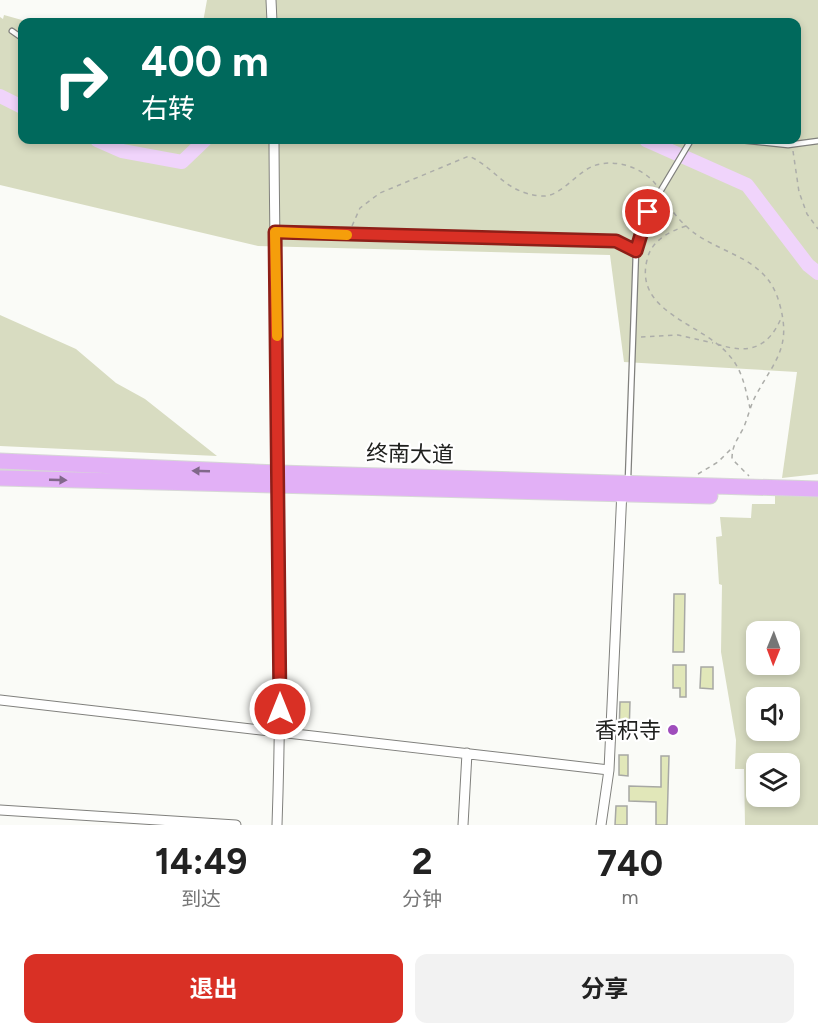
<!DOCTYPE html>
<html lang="zh">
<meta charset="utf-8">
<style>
body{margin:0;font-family:Figtree,"Noto Sans SC",sans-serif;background:#f2f2f2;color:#222;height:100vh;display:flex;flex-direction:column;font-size:22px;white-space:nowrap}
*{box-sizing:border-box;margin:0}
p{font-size:20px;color:#767676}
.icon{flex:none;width:33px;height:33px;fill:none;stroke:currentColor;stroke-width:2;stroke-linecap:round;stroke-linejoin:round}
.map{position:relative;height:825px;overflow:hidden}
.panel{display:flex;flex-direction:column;background:#fff;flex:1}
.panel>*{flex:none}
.top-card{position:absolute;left:18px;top:18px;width:783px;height:126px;border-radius:12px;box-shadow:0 3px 9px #0003;background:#00695c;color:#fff;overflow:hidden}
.needle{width:39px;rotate:181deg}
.controls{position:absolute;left:746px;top:621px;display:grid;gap:12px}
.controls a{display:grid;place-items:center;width:54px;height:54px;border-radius:12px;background:#fff;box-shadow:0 3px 9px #0003;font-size:30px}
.pin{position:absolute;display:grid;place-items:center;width:51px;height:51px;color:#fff;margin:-26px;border:3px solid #fff;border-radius:50%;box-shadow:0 2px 6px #0007}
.me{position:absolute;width:66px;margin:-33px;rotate:0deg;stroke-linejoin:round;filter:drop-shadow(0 0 4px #0008)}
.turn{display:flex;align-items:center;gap:21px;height:126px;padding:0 24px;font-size:27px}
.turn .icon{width:78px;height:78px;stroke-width:2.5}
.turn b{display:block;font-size:42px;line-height:51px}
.eta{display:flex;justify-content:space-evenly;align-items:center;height:102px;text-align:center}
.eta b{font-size:36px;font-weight:700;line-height:42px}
.cta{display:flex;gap:12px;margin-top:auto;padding:12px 24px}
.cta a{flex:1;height:69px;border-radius:12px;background:#d93025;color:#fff;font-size:24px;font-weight:700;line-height:69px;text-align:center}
.cta a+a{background:#f2f2f2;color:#222}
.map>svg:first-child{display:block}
.green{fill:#d8dcc1;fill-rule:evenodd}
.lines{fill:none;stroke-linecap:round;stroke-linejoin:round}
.river{stroke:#f0d4fb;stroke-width:14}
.building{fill:#e1e7b9;stroke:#a7a8a4;stroke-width:1.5}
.service-casing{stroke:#80807d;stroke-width:7}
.minor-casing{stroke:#80807d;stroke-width:11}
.trunk-casing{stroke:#d7d7d7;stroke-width:17}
.path{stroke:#acada9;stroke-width:1.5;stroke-dasharray:4.5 4.5;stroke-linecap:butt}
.service{stroke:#fff;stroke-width:4.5}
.minor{stroke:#fff;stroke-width:9}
.trunk{stroke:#e2b0f6;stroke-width:15}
.oneway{fill:#81688a}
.route-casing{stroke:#8d1f18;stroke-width:15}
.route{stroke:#d93025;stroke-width:10}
.slow{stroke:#f59e0b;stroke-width:10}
.poi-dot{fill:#9f4dbc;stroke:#fff;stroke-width:2}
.labels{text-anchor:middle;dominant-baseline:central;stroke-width:4.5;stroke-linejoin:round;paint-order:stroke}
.street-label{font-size:22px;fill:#20211f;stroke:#fff}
.poi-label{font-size:22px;fill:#20211f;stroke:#fff;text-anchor:end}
</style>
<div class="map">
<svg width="818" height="825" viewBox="0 0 818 825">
<rect width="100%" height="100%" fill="#fafbf7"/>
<path class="green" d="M207 0H818V474L782 478 797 372 624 362 610 255 258 246 0 185V17L3 19 4 15 29 22H22V140H796V22H203Z
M0 315 76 349 116 383 145 399 217 456 0 446Z
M775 489H818V825H745L744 769H735L736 740 721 652 722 585 719 584 716 537 722 536 720 517 751 518 752 504H775ZM756 632H789V664H756ZM756 698H789V730H756ZM756 764H789V796H756Z"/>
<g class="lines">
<path class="river" d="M0 96 22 107
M97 140 122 151 182 162 205 140
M646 140 747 185 808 265 818 273"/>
</g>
<path class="building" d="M674 594H685L684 652H673Z
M673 665H686V697H680V688H673Z
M701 667H713V689L700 688Z
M620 702H630L629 735H619Z
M619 755H628V776L619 775Z
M661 756H669L667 825H656V802L629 801V786L661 787Z
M616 806H627V825H615Z"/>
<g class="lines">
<g class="service-casing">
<path id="service" d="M12 31 22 38
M740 140 788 145 818 141
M628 479 636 251 648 212 691 140"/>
</g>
<g class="minor-casing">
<path id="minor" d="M271 0 272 22
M274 140C275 368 285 597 277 825
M275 232 616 241 636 251
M0 700 609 770
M0 810 236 825
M463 825 467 753
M601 825 609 770 622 490"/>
</g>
<g class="trunk-casing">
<path id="trunk" d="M0 461 279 473 818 489
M0 478 710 496"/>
</g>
<path class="path" d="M793 151 799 192 807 214 818 229
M663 198C672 212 684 226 697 235 729 256 767 260 779 302 792 346 776 359 756 395 750 406 748 418 743 429 737 440 732 446 732 459L749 476
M352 226 360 208 380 193 469 156C497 169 504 192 540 196 560 198 574 175 591 167 612 157 644 167 657 186
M686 226C668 232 651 241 647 260 634 312 701 323 728 354 743 370 745 388 750 408
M641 337 678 335 713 343
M717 344C749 355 769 348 782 316
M698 474 718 462 732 448"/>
<use href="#service" class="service"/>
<use href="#minor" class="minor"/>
<use href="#trunk" class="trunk"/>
</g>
<defs><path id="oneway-solid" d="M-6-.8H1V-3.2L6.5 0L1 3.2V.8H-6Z" transform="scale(1.5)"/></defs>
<g class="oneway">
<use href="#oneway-solid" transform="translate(201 471) rotate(-178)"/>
<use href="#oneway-solid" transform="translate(58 480) rotate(2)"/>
</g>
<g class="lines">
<g class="route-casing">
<path id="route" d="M280 709 275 232 616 241 636 251 648 212"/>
</g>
<use href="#route" class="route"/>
<path class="slow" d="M277 336 275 232 347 235"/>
</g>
<circle class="poi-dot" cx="673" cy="730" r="6"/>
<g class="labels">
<g class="street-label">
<text transform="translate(410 454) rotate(1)">终南大道</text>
</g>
<g class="poi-label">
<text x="661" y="730">香积寺</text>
</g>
</g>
</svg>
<div class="controls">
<a><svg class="needle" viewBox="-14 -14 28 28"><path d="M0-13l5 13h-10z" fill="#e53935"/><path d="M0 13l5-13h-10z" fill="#767676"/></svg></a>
<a><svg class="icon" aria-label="sound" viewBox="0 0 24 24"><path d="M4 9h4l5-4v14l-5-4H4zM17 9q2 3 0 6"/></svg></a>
<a><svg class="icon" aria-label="layers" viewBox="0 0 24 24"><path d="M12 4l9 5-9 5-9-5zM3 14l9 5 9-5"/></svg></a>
</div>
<div class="pin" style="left:648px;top:212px;background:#d93025"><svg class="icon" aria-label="arrive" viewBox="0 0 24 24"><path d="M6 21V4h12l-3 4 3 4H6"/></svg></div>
<svg class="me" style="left:280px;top:709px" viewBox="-20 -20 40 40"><circle r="17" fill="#d93025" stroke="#fff" stroke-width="3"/><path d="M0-11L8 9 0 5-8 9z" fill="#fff"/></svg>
<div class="top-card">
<div class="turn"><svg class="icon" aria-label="right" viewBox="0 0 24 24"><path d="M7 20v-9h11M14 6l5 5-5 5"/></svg><div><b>400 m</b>右转</div></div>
</div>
</div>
<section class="panel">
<div class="eta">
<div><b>14:49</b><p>到达</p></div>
<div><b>2</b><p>分钟</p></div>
<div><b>740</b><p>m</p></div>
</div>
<div class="cta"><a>退出</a><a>分享</a></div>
</section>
